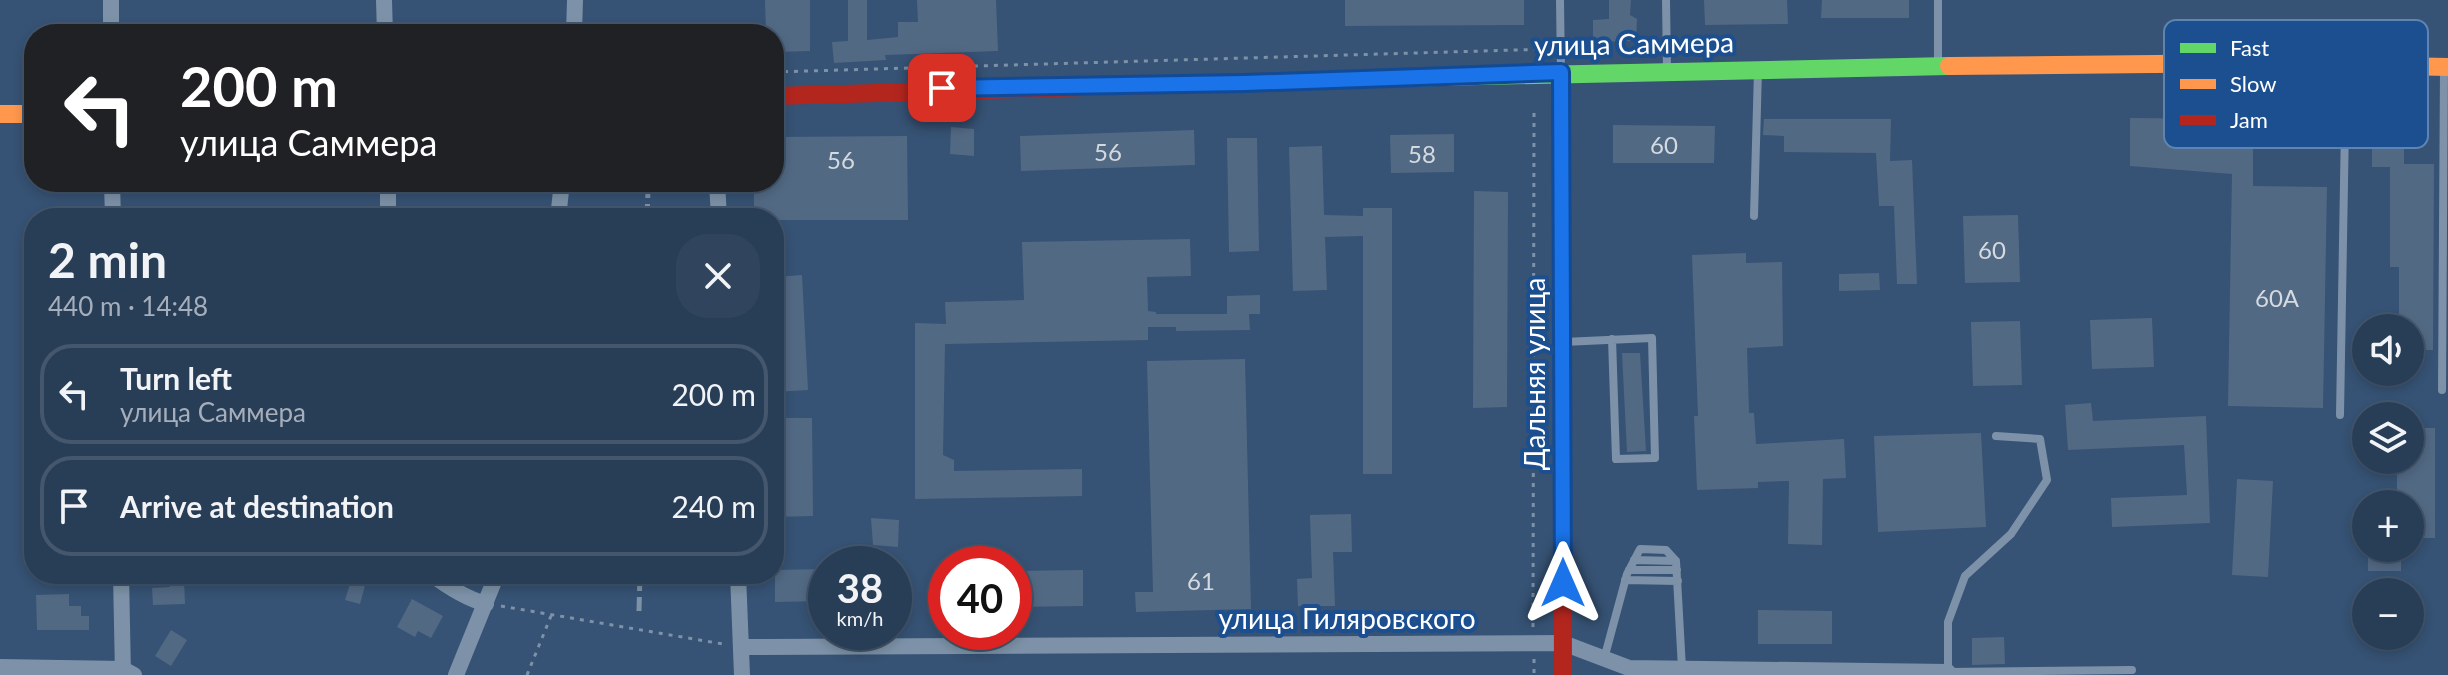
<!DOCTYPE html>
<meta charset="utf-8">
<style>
body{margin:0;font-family:Lato,sans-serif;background:#30455d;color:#f1f3f6;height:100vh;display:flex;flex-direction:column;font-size:30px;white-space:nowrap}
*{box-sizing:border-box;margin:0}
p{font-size:26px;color:#a5aeba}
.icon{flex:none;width:44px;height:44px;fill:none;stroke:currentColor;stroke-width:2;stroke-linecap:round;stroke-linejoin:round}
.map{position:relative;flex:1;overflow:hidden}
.side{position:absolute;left:24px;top:208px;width:760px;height:376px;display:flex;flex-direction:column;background:#283e57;border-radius:32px;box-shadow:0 4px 12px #0003,0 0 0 2px #44576d}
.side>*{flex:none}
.hud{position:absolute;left:24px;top:24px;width:760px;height:168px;border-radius:32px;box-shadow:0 4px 12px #0003,0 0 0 2px #44576d;background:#202124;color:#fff;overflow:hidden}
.fabs{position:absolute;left:2352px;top:314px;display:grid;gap:16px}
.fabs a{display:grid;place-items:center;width:72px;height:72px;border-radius:50%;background:#283e57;box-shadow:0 4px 12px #0003,0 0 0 2px #44576d;font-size:40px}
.speed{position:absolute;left:808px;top:546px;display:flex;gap:16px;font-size:40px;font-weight:700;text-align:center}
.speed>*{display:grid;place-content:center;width:104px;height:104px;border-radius:50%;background:#283e57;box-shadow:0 4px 12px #0003,0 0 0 2px #44576d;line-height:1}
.speed small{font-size:20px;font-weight:400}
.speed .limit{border:12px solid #d22;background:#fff;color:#111}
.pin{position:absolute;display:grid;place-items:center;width:68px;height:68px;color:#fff;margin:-34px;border-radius:16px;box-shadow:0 4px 12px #0006}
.me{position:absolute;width:88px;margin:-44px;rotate:0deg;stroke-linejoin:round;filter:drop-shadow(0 0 6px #0008)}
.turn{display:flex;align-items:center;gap:28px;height:168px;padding:0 24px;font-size:36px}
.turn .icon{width:104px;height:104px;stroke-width:2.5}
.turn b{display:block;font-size:56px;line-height:68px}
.round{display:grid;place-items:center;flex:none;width:84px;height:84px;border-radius:32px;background:#30455d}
.overview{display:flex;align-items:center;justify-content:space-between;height:136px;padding:0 24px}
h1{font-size:48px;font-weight:700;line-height:60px}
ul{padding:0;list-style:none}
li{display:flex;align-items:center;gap:24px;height:100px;margin:0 16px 12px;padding:0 8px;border:4px solid #44576d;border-radius:32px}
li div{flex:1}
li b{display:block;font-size:30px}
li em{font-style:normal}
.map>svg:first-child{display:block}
.building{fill:#526984}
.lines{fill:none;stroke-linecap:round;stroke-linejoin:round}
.path{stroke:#7d92a8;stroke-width:3;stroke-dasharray:4 6;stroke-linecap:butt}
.lane{stroke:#7d92a8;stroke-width:8}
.street{stroke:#7d92a8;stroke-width:16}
.fast{stroke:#63d668;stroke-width:18}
.slow{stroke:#ff974d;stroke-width:18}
.jam{stroke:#b3261e;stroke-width:18}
.rail{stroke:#7e92a7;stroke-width:5;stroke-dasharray:14 6;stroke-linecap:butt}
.route-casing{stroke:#114b97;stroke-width:20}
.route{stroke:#1a73e8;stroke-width:14}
.labels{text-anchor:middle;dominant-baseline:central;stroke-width:8;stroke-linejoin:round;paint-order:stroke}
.number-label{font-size:24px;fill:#d4dae0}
.street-label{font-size:28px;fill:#fff;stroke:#1b4f8f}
.key{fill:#1b4f8f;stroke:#5f84b1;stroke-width:2}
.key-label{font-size:22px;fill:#fff}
</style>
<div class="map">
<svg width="2448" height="675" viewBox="0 0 2448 675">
<rect width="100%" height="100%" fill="#365274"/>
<path class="building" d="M765 0H810V51L774 52V34H766Z
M848 0H867V40L898 37V22H918L917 0H996L998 51 885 55 886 60 834 63 832 42 848 41Z
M1345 0H1524V25L1345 26Z
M1609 0H1631L1630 15 1637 19 1636 41 1593 42V20L1609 19Z
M1704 0H1787L1788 24 1705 25Z
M1822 0H1909V18H1821Z
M2130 118 2253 119V186L2327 187 2323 408 2228 406 2232 174 2130 166Z
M1764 119H1891L1890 161 1912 160 1917 284H1897L1894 206H1879L1876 153 1784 152V136L1763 135Z
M1613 125 1715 126 1714 163H1613Z
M951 127 974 129V156L950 154Z
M1194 130 1195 165 1021 171 1020 136Z
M2372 133H2404V164H2434L2433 350H2410V328H2399V267H2390V167H2372Z
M1454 134V172L1391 173 1390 135Z
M907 136 908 220H774V218H754V182H774V137Z
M1227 138H1257L1259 251 1229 252Z
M1322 146 1324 215 1363 216V208H1392V474H1363V236L1325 237 1327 290 1293 291 1289 147Z
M1474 191 1508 192 1507 407 1473 408Z
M2018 215 2020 282 1965 283 1963 216Z
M1190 239 1191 276 1147 277 1148 311 1156 312V314H1227V296L1260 295V314H1249L1250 330 1176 331V327H1148V340L945 344 943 455 954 460V471L1082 469V496L915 499V323L946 324 945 302 1024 300 1022 242Z
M1746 253V263L1782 262 1783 346 1747 348 1749 413H1754L1756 444 1844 439 1846 478 1823 479 1822 545 1788 544 1789 481 1758 482V488L1697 490 1694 416H1698L1692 255Z
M1879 273 1880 290 1839 291V274Z
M802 275 808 390 774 392V277Z
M2152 318 2154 367 2092 369 2090 320Z
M2020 321 2022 385 1973 386 1971 322Z
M1622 353H1640L1646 451 1627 452Z
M1245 359 1251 609 1136 612 1135 592H1153L1147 361Z
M2091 403 2093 421 2206 416 2210 523 2112 527 2111 498 2187 495 2184 445 2068 450 2065 405Z
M774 418H812L813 516 774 517Z
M2410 428H2435V538H2410V504H2397V460H2410Z
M1981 433 1986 527 1878 532 1874 436Z
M2237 479 2273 481 2268 577 2232 575Z
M1351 514 1352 552H1333L1335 606H1298L1297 579 1312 578 1310 515Z
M871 518 899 520 898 547 873 545Z
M2368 548H2401V571H2368Z
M826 569V601L775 602V570Z
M1083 570V606L1014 607V571Z
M353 574 367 578 360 604 345 600Z
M184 578 185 604 153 605 152 588 170 587V579Z
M69 594V606H81V616H89V630H37L36 595Z
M412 599 443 616 431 638 418 631 415 637 397 627Z
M1758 610 1832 611V644H1758Z
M171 630 187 640 171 666 155 656Z
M2004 637 2005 664 1972 665V638Z"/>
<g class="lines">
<path class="path" d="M774 72 1550 49
M501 606 723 644
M1533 627 1534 113
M1534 659V675
M527 675 551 616"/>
<path class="lane" d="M1560 0 1561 71
M1666 0 1667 70
M1938 65V0
M1754 216 1758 70
M1563 342 1652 338 1655 458 1616 459 1612 339
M2442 390 2444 67
M2340 415 2346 67
M1634 560 1676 561
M1629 570H1677
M1625 580 1678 581
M1604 659 1627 574 1640 549 1666 550 1676 561 1682 668
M1948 672 2132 670
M1948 674V622L1965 576 2011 534 2047 480 2040 439 1996 436"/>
<path class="street" d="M384 0 385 34
M111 34V0
M574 34 575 0
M112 182 113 218
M388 182V218
M717 182 719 218
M558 218 562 182
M121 574 123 675
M431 574C448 587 465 598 486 604
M738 574 742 675
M742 647 1563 643 1629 668 1948 672
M0 667 123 669 134 675
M456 675 497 574"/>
<path class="fast" d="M1392 78 1949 66"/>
<path class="slow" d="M1949 66 2252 63 2448 67
M0 114H34"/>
<path class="jam" d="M1561 72 1563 675
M774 96 1392 78"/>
<path class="rail" d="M647 218 648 191
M639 611 640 574"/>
</g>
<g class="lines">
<g class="route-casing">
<path id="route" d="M942 88 1245 83 1561 72 1563 583"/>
</g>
<use href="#route" class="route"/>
</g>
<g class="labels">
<g class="number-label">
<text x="1664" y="144">60</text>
<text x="1108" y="151">56</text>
<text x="1422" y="153">58</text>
<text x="841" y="159">56</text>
<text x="1992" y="249">60</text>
<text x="2277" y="297">60А</text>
<text x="1201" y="580">61</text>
</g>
<g class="street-label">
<text transform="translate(1634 43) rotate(-1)">улица Саммера</text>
<text transform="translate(1534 374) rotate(-90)">Дальняя улица</text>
<text x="1347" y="618">улица Гиляровского</text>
</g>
</g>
<rect x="2164" y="20" width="264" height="128" rx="12" class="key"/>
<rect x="2180" y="43" width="36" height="10" fill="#63d668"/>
<rect x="2180" y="79" width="36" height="10" fill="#ff974d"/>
<rect x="2180" y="115" width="36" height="10" fill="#b3261e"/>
<g class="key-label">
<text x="2230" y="56">Fast</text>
<text x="2230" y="92">Slow</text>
<text x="2230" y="128">Jam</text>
</g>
</svg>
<div class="fabs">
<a><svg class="icon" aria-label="sound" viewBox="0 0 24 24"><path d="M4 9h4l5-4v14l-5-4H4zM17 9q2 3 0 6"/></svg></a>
<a><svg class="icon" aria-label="layers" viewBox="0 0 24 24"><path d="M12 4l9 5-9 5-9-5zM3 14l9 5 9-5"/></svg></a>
<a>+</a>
<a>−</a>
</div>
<div class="speed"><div>38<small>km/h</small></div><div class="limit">40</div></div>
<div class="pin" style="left:942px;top:88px;background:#d93025"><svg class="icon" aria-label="arrive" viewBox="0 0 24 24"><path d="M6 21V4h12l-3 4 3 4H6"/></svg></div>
<svg class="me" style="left:1563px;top:583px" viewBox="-20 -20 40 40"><path d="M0-17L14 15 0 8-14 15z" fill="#1a73e8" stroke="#fff" stroke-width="4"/></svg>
<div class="hud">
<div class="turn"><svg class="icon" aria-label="left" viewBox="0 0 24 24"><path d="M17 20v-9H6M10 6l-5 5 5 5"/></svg><div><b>200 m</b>улица Саммера</div></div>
</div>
<section class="side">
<div class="overview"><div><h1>2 min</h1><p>440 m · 14:48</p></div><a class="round"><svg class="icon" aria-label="close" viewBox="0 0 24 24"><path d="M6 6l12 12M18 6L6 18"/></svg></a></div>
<ul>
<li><svg class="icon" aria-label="left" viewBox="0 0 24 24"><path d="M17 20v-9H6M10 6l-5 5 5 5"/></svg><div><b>Turn left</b><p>улица Саммера</p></div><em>200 m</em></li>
<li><svg class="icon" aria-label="arrive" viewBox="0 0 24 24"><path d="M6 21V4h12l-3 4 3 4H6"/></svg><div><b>Arrive at destination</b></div><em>240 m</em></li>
</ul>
</section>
</div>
